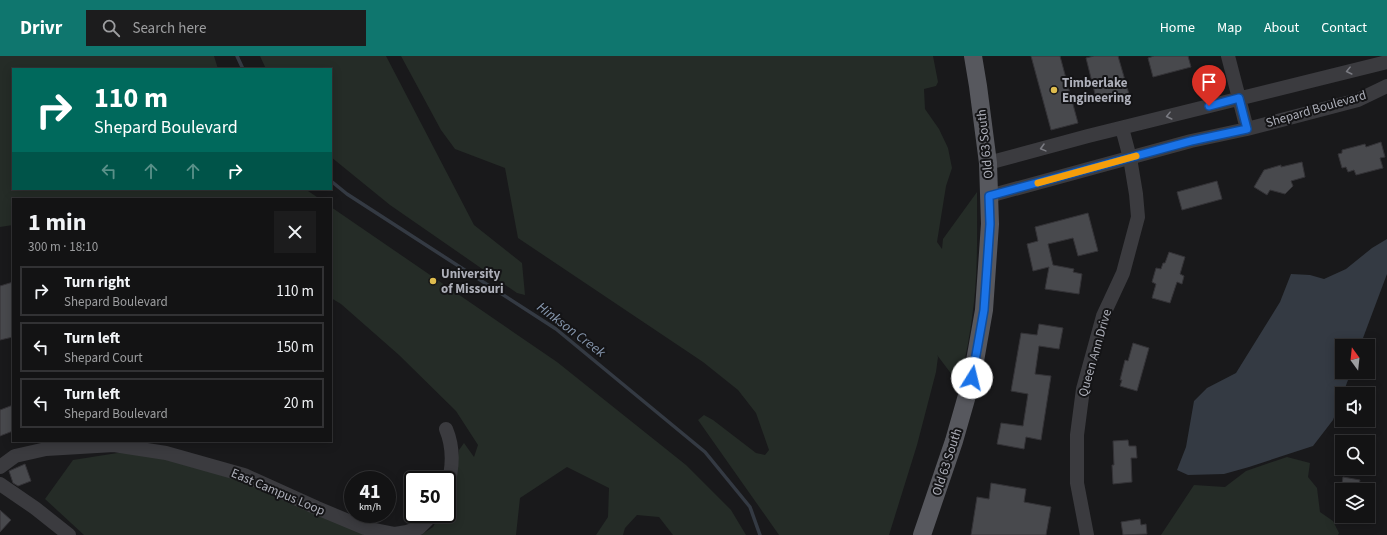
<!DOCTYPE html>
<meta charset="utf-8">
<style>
body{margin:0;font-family:"Source Sans 3",sans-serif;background:#1c1c1d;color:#f1f3f6;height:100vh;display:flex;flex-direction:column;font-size:15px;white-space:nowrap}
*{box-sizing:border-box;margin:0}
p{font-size:13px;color:#9d9ea0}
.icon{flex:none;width:22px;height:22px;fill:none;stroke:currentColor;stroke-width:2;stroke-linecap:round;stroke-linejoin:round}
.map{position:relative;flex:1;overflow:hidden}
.sheet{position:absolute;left:12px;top:142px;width:320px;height:244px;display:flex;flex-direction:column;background:#131314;border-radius:0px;box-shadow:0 2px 10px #0003,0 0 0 1px #323234}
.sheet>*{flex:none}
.guide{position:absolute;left:12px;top:12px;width:320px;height:122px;border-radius:0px;box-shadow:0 2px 10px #0003,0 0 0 1px #323234;background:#00695c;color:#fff;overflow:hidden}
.needle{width:26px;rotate:345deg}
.controls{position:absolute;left:1335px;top:283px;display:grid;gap:8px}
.controls a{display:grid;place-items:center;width:40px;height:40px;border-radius:0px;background:#131314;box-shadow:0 2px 10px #0003,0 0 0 1px #323234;font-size:20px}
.speed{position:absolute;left:344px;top:415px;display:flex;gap:8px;font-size:20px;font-weight:700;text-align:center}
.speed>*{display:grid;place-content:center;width:52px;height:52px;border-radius:50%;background:#131314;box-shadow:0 2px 10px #0003,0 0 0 1px #323234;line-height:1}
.speed small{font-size:10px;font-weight:400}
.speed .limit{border:2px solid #111;border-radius:6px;background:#fff;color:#111}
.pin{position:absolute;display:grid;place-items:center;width:34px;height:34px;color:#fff;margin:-41px -17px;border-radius:50% 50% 50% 0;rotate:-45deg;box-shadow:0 0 4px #0007}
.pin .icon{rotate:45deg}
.me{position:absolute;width:44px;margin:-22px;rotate:9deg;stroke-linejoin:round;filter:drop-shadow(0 0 3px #0008)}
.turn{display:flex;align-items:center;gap:14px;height:84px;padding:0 16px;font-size:18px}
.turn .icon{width:52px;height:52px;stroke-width:2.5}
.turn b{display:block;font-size:28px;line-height:34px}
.lanes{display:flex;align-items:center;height:38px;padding:0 16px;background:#0003;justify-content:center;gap:20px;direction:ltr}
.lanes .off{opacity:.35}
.round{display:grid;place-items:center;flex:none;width:42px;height:42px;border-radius:0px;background:#1c1c1d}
.overview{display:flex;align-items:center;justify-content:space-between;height:68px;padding:0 16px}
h1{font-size:24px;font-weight:700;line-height:30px}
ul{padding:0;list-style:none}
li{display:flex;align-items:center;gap:12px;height:50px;margin:0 8px 6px;padding:0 8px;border:2px solid #323234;border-radius:0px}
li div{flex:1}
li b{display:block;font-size:15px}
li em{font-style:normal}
header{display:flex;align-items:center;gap:24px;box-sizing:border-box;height:56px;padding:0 20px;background:#0f766e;color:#fff}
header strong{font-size:19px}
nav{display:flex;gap:22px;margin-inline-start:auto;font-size:14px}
.search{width:280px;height:36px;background:#1c1c1d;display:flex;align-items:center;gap:10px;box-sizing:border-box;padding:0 14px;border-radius:0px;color:#9d9ea0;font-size:15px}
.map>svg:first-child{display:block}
.green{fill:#252c27}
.water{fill:#343a43}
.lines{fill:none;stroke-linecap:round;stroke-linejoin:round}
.stream{stroke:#343a43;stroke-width:3.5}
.building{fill:#48494d;stroke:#343337}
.minor{stroke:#3b3b3f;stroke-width:14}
.major{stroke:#57585e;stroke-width:18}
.oneway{stroke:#7a7b82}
.route-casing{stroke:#114b97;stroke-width:10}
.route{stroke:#1a73e8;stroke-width:7}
.slow{stroke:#f59e0b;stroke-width:7}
.poi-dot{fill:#debc4e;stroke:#141416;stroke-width:1.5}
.labels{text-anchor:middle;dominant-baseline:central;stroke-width:4;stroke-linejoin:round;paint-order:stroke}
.poi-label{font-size:13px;font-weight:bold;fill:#adafb9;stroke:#141416;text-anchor:start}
.street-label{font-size:13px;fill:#adafb9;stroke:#141416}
.water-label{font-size:14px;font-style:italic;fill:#8899b0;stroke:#141416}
</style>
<header>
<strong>Drivr</strong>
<div class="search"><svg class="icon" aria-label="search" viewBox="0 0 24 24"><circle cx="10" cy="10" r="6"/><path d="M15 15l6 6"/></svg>Search here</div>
<nav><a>Home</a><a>Map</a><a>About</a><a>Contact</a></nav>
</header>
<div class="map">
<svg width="1387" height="479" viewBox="0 0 1387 479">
<rect width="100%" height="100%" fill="#19191b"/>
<path class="green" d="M0 0H214L218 13H13V133H305L320 143H13V169L0 171Z
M260 0H386L474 169 522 207 525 239 517 237 390 149 331 101V13H266Z
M401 0H933L938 26 936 30 924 33 925 53 939 73 948 92 952 112 946 130 937 186 942 193 943 183 977 136C977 173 978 210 974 246 971 274 966 301 959 328L937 299 938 301 936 316 917 389 889 479H779L698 364 704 359 713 364 756 397 765 399 769 394 756 357 738 334 703 306 518 182 505 112 455 93 441 74Z
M331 151 557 306 686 409 731 454 746 479H673L659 461 637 459 625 472 623 479H596L608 461 609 432 567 411 520 442 516 479H421L433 471 440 458H447V444L453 434 459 394 464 387 474 401 478 389 456 355 399 299 341 248 331 242Z
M130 395 243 421 366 479H84L45 443 73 404Z
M1287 401 1310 407 1308 421 1317 432 1320 456 1333 465 1339 477 1338 479H1161L1194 429 1225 431 1246 415Z"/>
<path class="water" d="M1387 183V218L1360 290H1342V316H1351L1333 364 1313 390 1249 411 1224 418 1188 419 1177 414 1186 391 1194 345 1207 332 1236 317 1280 246 1291 218 1310 219 1324 223 1346 213 1372 192Z"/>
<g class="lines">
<path class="stream" d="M237 0 243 13
M331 125 347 138 556 273 705 396 750 451 760 479"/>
</g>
<path class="building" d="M1031 0H1060L1078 67 1051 74Z
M1094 0H1118L1129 38 1097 46 1086 2Z
M1154 0H1188L1191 11 1153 21 1148 2Z
M1381 86 1385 101 1380 102 1383 112 1356 119 1354 114 1348 116 1346 111 1342 112 1338 98 1342 97V94L1365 88 1366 91Z
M1302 106 1305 121 1291 125 1293 130 1285 138 1270 134 1267 139 1254 131 1264 114 1281 109V111Z
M1217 125 1222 143 1182 154 1177 136Z
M1088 157 1098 195 1078 200 1073 182 1048 188 1053 209 1074 213 1073 216 1082 218 1079 238 1045 233 1049 211 1033 215 1027 188 1038 185 1035 171Z
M1169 196 1185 201 1180 218 1184 220 1182 228 1177 226 1170 247 1152 242 1156 228 1152 226 1156 212 1161 213 1163 207H1165Z
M13 226V281L0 284V230Z
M1039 268 1063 272 1059 293 1039 290 1035 318 1051 320 1041 384 1026 381 1024 393 997 388 1001 367 1023 370 1028 338 1011 335 1021 277 1037 279Z
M1133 287 1149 292 1137 335 1120 330 1122 324H1120L1125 304 1128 305Z
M13 349V375L0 380V354Z
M1128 384 1129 390H1136L1137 402H1131L1132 426 1113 428 1112 409H1114L1113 385Z
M25 408 31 425 18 430 13 427 9 415Z
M1343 421 1360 424 1358 434H1341Z
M991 427 1026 433 1024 446 1051 451 1046 479H971L977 441 989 443Z
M0 454 11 464 0 476Z
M1140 463 1141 469 1146 468 1147 478 1123 479 1121 466Z"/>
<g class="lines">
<path class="minor" d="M1228 0 1247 73
M988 107 1088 80 1387 6
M989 140 1191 85 1247 73 1358 44 1387 30
M446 373C454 392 453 412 447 432
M0 411 15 400 46 393 114 389 166 397 244 419 317 452 365 472 395 478 407 476 419 472 433 458
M0 428 35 452 69 479
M1087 479 1077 427V379L1083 333 1103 260 1123 217 1138 161 1136 138 1130 102 1122 72"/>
<path class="major" d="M922 479 954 385 972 322 984 254 990 168 988 107 978 30 973 0"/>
</g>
<defs><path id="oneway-chevron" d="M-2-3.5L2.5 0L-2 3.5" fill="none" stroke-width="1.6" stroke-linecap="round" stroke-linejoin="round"/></defs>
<g class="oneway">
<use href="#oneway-chevron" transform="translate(1349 15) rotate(166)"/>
<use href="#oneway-chevron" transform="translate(1169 60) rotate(166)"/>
<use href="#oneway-chevron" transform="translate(1043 92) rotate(165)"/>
</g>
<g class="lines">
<g class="route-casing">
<path id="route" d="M972 322 984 254 990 168 989 140 1191 85 1247 73 1239 42 1209 50"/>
</g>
<use href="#route" class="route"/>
<path class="slow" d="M1038 127 1136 100"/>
</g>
<g class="poi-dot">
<circle cx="1054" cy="34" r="4"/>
<circle cx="433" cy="225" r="4"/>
</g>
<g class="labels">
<g class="poi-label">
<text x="1062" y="27">Timberlake<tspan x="1062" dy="15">Engineering</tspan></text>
<text x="441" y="218">University<tspan x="441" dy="15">of Missouri</tspan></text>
</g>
<g class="street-label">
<text transform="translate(1316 53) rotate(-16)">Shepard Boulevard</text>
<text transform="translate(985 88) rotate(-96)">Old 63 South</text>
<text transform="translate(1095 297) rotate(-74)">Queen Ann Drive</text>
<text transform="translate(947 406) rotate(-72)">Old 63 South</text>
<text transform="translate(278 436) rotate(23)">East Campus Loop</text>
</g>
<g class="water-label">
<text transform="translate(571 274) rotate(37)">Hinkson Creek</text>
</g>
</g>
</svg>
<div class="controls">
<a><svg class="needle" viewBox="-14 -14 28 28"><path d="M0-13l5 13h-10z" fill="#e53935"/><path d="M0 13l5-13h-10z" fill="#9d9ea0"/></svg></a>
<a><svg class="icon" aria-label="sound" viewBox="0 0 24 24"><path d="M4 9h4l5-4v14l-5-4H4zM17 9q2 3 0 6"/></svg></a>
<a><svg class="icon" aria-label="search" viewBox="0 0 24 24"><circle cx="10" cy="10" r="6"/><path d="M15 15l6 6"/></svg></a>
<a><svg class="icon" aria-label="layers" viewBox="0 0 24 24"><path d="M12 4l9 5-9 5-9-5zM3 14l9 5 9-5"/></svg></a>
</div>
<div class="speed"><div>41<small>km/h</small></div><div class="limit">50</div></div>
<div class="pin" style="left:1209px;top:50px;background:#d93025"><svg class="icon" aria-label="arrive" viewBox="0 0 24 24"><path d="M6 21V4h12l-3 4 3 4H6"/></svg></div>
<svg class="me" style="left:972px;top:322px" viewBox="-20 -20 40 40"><circle r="19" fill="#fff"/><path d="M0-13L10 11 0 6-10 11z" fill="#1a73e8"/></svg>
<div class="guide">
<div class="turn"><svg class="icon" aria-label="right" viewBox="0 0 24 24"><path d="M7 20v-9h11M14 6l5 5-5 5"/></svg><div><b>110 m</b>Shepard Boulevard</div></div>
<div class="lanes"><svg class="icon off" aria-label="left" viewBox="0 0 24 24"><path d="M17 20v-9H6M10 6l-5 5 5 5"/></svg><svg class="icon off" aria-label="ahead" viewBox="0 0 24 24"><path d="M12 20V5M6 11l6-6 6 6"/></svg><svg class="icon off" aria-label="ahead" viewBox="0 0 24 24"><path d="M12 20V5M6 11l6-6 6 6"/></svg><svg class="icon" aria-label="right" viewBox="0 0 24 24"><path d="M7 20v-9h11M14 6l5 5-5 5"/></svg></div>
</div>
<section class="sheet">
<div class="overview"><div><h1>1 min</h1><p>300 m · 18:10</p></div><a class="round"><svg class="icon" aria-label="close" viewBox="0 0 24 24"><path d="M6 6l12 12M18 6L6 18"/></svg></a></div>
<ul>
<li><svg class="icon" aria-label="right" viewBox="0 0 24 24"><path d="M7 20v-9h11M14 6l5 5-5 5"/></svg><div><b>Turn right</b><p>Shepard Boulevard</p></div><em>110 m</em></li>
<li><svg class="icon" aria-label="left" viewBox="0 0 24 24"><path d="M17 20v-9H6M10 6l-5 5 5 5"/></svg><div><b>Turn left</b><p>Shepard Court</p></div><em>150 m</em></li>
<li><svg class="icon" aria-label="left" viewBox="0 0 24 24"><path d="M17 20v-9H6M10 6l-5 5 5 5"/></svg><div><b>Turn left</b><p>Shepard Boulevard</p></div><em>20 m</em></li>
</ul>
</section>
</div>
